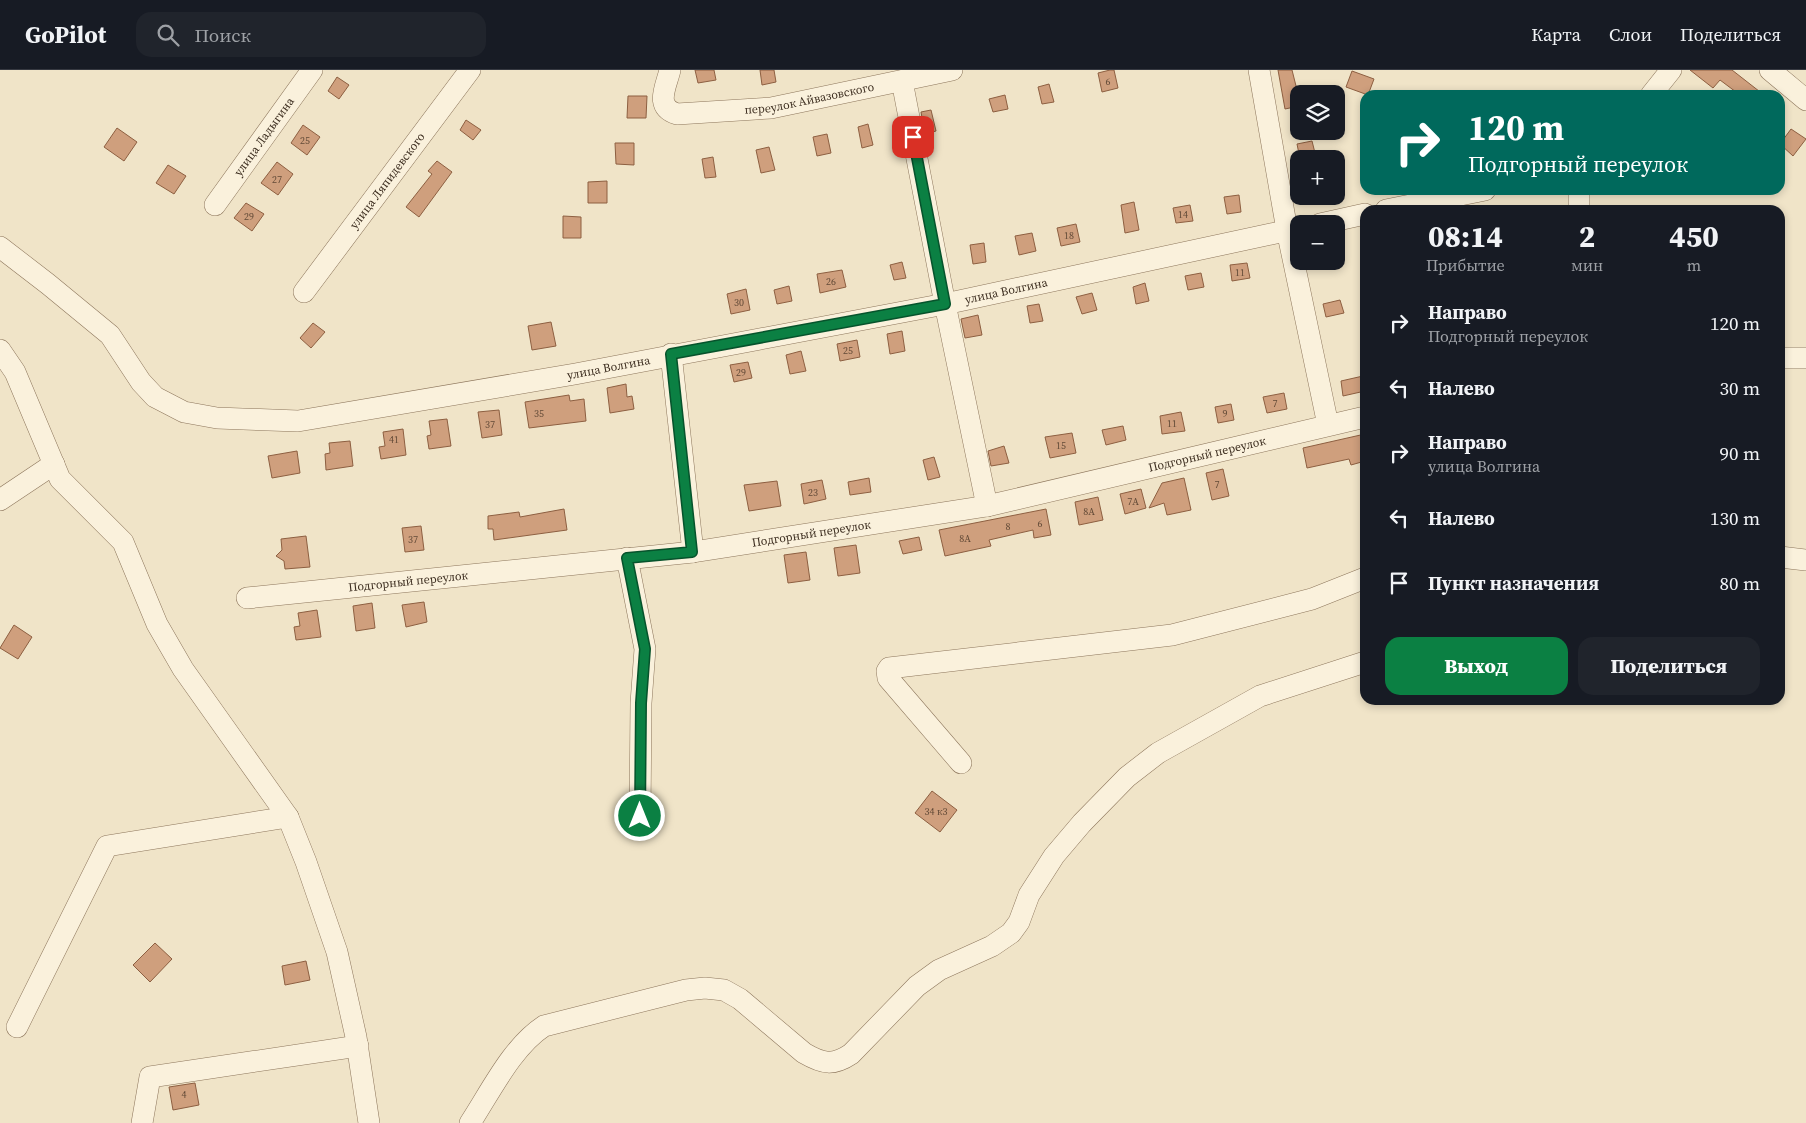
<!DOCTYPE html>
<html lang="ru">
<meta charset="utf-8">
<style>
body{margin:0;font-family:"Source Serif 4",serif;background:#20242c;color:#f1f3f6;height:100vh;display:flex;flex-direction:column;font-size:19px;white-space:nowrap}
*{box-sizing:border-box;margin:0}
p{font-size:16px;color:#9ea1a6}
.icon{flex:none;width:28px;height:28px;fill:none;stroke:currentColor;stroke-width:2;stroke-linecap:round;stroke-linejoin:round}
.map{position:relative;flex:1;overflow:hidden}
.details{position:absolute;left:1360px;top:135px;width:425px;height:500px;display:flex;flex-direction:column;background:#171b24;border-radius:15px;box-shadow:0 2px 8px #0003}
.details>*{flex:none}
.guide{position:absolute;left:1360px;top:20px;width:425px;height:105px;border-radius:15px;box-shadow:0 2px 8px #0003;background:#00695c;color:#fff;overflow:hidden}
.buttons{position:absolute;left:1290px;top:15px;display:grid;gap:10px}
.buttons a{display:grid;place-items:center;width:55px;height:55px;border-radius:10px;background:#171b24;box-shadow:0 2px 8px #0003;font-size:25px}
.pin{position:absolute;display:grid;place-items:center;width:42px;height:42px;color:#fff;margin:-21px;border-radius:10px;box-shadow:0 2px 8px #0006}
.me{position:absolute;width:55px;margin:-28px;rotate:0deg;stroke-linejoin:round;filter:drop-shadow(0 0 4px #0008)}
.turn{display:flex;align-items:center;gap:18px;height:105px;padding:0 25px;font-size:22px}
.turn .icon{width:65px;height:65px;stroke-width:2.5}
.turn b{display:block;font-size:35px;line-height:42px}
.eta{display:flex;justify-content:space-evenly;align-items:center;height:85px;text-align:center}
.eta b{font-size:30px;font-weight:800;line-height:35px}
.primary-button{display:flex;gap:10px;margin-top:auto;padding:10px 25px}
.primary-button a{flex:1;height:58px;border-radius:15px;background:#0b8043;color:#fff;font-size:20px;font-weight:800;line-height:58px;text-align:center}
.primary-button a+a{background:#20242c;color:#f1f3f6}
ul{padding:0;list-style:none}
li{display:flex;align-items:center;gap:15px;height:65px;padding:0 25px}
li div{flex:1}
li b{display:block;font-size:19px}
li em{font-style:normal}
header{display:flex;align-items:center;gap:30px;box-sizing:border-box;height:70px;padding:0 25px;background:#171b24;border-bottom:1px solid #363941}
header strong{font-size:24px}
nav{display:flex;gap:28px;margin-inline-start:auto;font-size:18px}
.search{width:350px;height:45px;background:#20242c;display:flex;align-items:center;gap:12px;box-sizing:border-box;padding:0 18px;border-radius:15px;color:#9ea1a6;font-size:19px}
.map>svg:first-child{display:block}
.building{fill:#cf9f7d;stroke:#8d5f41}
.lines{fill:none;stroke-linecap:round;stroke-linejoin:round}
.minor-casing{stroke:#8d765c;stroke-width:22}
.minor{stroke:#faf1dc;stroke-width:21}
.route-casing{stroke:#07532c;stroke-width:12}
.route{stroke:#0b8043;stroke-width:9}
.labels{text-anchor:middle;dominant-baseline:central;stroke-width:4;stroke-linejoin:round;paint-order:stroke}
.number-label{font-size:10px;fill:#624a37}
.street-label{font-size:12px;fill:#3d2e20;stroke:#f7eed8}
</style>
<header>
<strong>GoPilot</strong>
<div class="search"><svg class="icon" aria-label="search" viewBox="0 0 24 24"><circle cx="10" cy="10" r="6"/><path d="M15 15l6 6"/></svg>Поиск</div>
<nav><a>Карта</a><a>Слои</a><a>Поделиться</a></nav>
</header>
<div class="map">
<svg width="1806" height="1053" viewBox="0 0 1806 1053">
<rect width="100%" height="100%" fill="#f0e4c8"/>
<path class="building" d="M695 0H714L716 10 698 13Z
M760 0H774L776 12 762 15Z
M1110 0H1114L1118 18 1102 22 1098 3Z
M1278 0H1292L1299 28V36L1285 39Z
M1690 0H1732L1764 25H1740L1720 10 1713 18Z
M1352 1 1374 9 1368 25 1346 17Z
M337 7 349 15 339 29 328 21Z
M1049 14 1054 32 1042 34 1038 17Z
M1005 25 1008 39 993 42 989 29Z
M628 26H647L646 48H627Z
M931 40 936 61 925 64 921 42Z
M466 50 481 60 473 70 460 60Z
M868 54 873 75 862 78 858 57Z
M303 55 320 67 307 85 291 73Z
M117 58 137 72 124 91 104 77Z
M1791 59 1806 69 1793 86 1780 74Z
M827 64 831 83 817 86 813 67Z
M1312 71 1316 87 1300 89 1297 74Z
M615 73H634V95L616 94Z
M769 77 775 100 761 103 756 80Z
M713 87 716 107 705 108 702 89Z
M437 91 452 102 419 147 406 137 432 104 428 101Z
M277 92 293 104 278 125 261 113Z
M168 95 186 106 174 124 156 113Z
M607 111V133H588V112Z
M1239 125 1241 142 1227 144 1224 127Z
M1134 132 1139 160 1125 163 1121 135Z
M246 133 264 144 252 161 234 148Z
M1190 135 1193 151 1176 153 1173 138Z
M563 146 581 147V168H563Z
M1076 154 1080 172 1061 176 1057 158Z
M1032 163 1036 181 1019 185 1015 166Z
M984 173 986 192 973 194 970 175Z
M902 192 906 208 894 210 890 195Z
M1247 193 1250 208 1232 211 1230 195Z
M842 200 846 217 820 223 817 204Z
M1201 203 1204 217 1188 220 1185 206Z
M1145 213 1149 231 1136 234 1133 217Z
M789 216 792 231 777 234 774 220Z
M746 219 750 240 731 244 727 224Z
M1092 223 1097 240 1082 244 1076 227Z
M1340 230 1344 243 1326 247 1323 234Z
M1039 234 1043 251 1030 253 1027 236Z
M978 245 982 265 965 268 961 249Z
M551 252 556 276 532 280 528 256Z
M313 253 325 262 311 278 300 268Z
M902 261 905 281 890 284 887 264Z
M857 270 860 287 840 291 837 274Z
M801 281 806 301 790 304 786 285Z
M748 292 752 308 734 312 730 295Z
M1363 306 1365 321 1343 326 1341 311Z
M626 314 627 327 632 326 634 339 610 343 607 318Z
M1284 323 1287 339 1267 343 1263 327Z
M569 325 570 331 584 329 586 351 529 358 525 332Z
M1231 334 1234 350 1218 353 1215 337Z
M499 340 502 365 482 368 478 342Z
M1181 342 1185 361 1162 364 1160 346Z
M447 349 451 376 429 379 427 366 431 365 429 351Z
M1123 356 1126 370 1106 375 1102 360Z
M403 359 406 385 381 389 379 377 385 376 383 362Z
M1072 363 1076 383 1050 388 1045 367Z
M1365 364V391L1351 395 1349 389 1307 398 1303 378Z
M350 371 353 396 326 400 325 384 330 383 329 373Z
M1004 376 1009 393 991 396 988 381Z
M297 381 300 403 272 408 268 386Z
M934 387 940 407 928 410 923 390Z
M1223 399 1229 426 1212 430 1206 403Z
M869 408 871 422 850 425 848 412Z
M1184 408 1191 440 1167 445 1164 433 1149 438 1162 413Z
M822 410 826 429 804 434 801 414Z
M777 411 781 436 749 441 744 415Z
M1141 419 1146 438 1125 444 1120 424Z
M1098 427 1103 450 1079 455 1075 432Z
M564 439 567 460 494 470 493 459H488V446L519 442 520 447Z
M1046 439 1051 465 1034 468 1033 460 989 470 991 476 945 486 939 460Z
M421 456 424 480 405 482 402 458Z
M306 466 310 497 285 499 284 491 276 486 282 480 281 469Z
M919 467 922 480 903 484 899 471Z
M856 475 860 503 838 506 834 478Z
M806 482 810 510 788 513 784 485Z
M424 532 427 552 406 557 402 535Z
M372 533 375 558 356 561 353 536Z
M317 540 321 567 296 570 294 557 300 556 298 543Z
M14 555 32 567 18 589 0 578Z
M932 721 957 740 940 762 915 743Z
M155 873 172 889 150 912 133 895Z
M306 891 310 910 285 915 282 896Z
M195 1013 199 1035 173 1040 169 1017Z"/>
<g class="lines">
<g class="minor-casing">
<g id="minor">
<path id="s1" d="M670 0C666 17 654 37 677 44L771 38 952 0"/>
<path d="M1259 0 1287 160 1328 355"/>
<path d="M1770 0 1806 30"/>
<path d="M902 11 945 234 987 436"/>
<path d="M1651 25 1671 0"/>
<path id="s2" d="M215 135 312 0"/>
<path d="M1386 140 1485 120"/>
<path d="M1579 140V120"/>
<path d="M1320 154 1365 144"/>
<path id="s3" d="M0 177 48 214 110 265 141 312 155 327 184 342 217 348 298 351 575 304 945 234 1299 158"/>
<path id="s4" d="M304 222 470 0"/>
<path d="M0 280 15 302 60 409 123 472 157 554 183 599 288 747 306 792 337 882 356 967 369 1053"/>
<path d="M671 284 693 482"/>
<path d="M1780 288H1806"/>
<path d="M0 430 54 394"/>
<path d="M1780 487 1806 490"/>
<path d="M627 488 645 579 641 633 640 746"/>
<path id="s5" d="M247 528 693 482 987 436 1365 347"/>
<path d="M961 693 888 608 887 601 889 598 1172 565 1312 529 1365 508"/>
<path d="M17 957 107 776 288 747"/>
<path d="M142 1053 150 1007 358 976"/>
<path d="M470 1053C491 1021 512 977 544 956L686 920 705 918 724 920 740 929 804 983C823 994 833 996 851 984L917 916 939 900 992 876 1011 863 1019 852 1029 825 1054 786 1082 753 1127 707 1158 683 1260 626 1365 592"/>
</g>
</g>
<use href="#minor" class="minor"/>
</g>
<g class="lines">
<g class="route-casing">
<path id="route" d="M640 746 641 633 645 579 627 488 692 482 671 284 945 234 913 67"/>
</g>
<use href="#route" class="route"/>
</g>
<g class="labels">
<g class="number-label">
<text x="1108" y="11">6</text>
<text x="305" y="70">25</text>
<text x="277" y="109">27</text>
<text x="1183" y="144">14</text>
<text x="249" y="146">29</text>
<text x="1069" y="165">18</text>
<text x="1240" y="202">11</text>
<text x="831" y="211">26</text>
<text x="739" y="232">30</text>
<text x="848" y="280">25</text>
<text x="741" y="302">29</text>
<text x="1275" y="333">7</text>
<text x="539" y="343">35</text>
<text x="1225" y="343">9</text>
<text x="1172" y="353">11</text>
<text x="490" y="354">37</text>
<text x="394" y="369">41</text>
<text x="1061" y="375">15</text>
<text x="1217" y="414">7</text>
<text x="813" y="422">23</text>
<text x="1133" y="431">7А</text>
<text x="1089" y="441">8А</text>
<text x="1040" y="453">6</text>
<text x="1008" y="456">8</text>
<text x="965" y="468">8А</text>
<text x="413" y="469">37</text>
<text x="936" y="741">34 к3</text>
<text x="184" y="1024">4</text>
</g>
<g class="street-label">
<text stroke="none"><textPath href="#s1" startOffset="185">переулок Айвазовского</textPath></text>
<text stroke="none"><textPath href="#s2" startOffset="84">улица Ладыгина</textPath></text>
<text stroke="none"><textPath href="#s4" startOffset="139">улица Ляпидевского</textPath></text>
<text stroke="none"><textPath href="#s3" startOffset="1085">улица Волгина</textPath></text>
<text stroke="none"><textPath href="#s3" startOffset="680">улица Волгина</textPath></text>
<text stroke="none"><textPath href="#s5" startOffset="972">Подгорный переулок</textPath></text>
<text stroke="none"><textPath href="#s5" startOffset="568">Подгорный переулок</textPath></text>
<text stroke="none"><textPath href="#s5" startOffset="162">Подгорный переулок</textPath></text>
</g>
</g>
</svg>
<div class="buttons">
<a><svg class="icon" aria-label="layers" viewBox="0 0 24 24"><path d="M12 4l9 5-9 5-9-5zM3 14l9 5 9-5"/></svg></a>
<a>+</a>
<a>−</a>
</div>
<div class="pin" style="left:913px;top:67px;background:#d93025"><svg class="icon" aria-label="arrive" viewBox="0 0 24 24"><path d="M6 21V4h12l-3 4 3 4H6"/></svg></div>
<svg class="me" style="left:640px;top:746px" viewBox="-20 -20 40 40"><circle r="17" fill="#0b8043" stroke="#fff" stroke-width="3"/><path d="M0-11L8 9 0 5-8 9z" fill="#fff"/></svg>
<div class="guide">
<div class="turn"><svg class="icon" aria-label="right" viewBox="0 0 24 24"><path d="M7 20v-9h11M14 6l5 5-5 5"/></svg><div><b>120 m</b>Подгорный переулок</div></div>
</div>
<section class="details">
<div class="eta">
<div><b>08:14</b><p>Прибытие</p></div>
<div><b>2</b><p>мин</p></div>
<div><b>450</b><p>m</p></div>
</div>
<ul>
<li><svg class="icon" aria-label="right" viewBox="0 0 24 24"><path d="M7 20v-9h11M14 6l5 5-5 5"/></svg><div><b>Направо</b><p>Подгорный переулок</p></div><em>120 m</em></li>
<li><svg class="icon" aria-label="left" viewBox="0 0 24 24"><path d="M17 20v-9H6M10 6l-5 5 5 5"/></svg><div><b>Налево</b></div><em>30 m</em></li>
<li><svg class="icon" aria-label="right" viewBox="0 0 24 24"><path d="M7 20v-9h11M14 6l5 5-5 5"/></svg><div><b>Направо</b><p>улица Волгина</p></div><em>90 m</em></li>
<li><svg class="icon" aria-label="left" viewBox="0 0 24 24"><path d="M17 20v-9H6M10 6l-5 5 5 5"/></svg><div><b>Налево</b></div><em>130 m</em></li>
<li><svg class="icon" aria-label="arrive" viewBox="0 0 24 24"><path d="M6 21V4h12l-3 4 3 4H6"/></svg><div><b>Пункт назначения</b></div><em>80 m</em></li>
</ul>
<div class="primary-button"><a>Выход</a><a>Поделиться</a></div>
</section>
</div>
